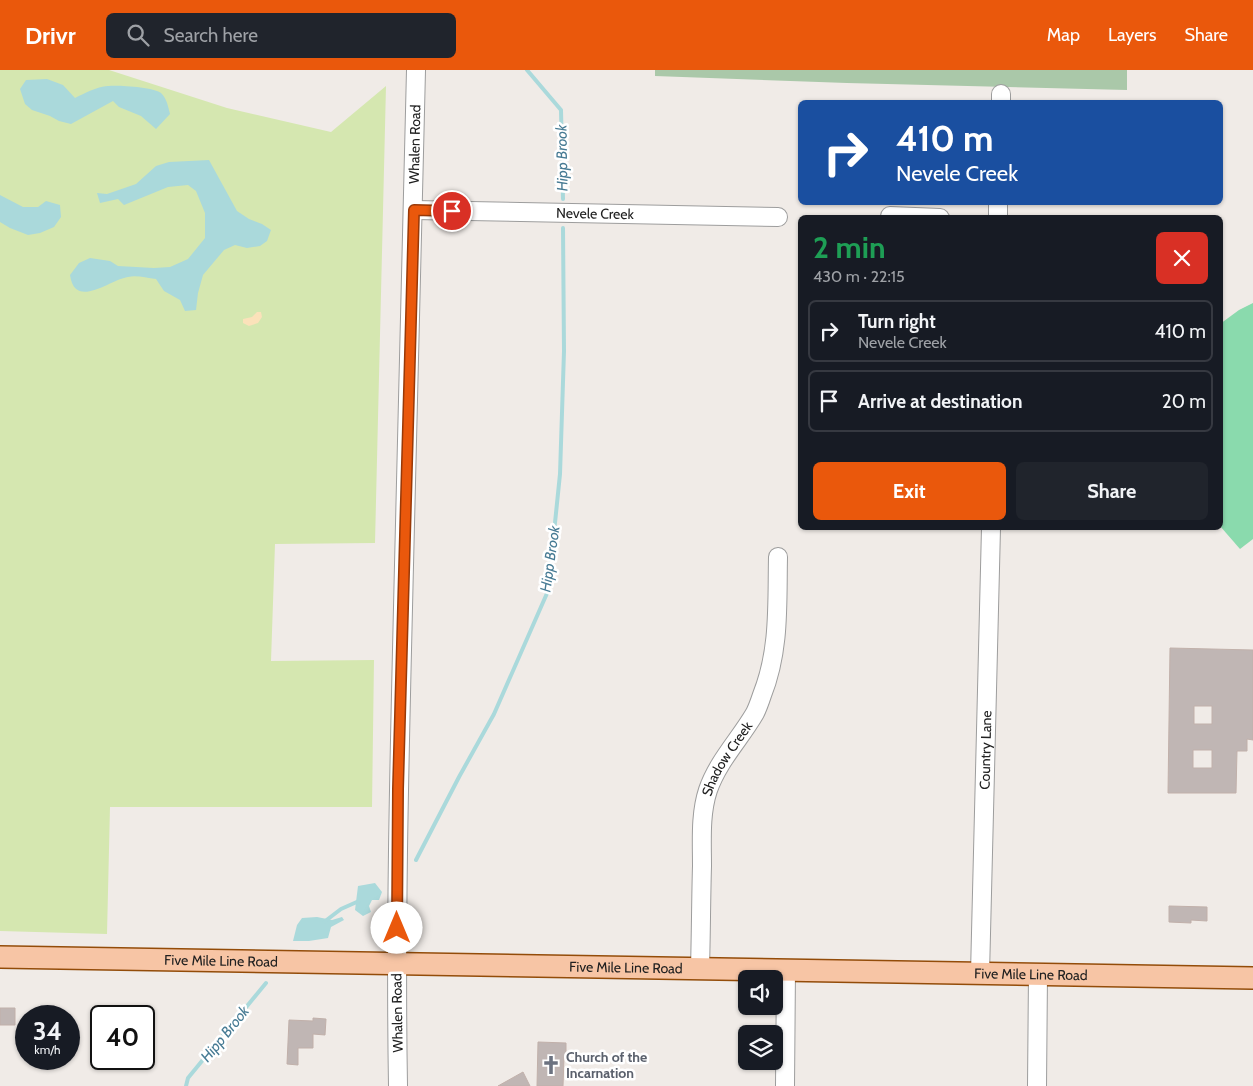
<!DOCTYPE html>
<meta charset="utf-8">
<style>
body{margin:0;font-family:Cabin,sans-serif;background:#20242c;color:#f1f3f6;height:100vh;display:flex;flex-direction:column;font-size:19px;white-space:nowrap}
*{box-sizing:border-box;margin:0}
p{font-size:16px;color:#9ea1a6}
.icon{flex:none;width:28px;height:28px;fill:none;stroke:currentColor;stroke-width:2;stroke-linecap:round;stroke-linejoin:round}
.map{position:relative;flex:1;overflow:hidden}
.details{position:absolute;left:798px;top:145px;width:425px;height:315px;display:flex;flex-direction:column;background:#171b24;border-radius:8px;box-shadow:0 1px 4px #0004}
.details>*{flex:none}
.guide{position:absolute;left:798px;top:30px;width:425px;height:105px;border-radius:8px;box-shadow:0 1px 4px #0004;background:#1a4fa0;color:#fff;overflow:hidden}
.fabs{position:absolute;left:738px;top:900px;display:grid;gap:10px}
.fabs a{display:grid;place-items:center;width:45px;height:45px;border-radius:8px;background:#171b24;box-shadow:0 1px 4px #0004;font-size:25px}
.speed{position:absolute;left:15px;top:935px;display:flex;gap:10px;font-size:25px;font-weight:700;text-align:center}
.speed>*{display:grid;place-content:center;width:65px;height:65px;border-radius:50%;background:#171b24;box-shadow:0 1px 4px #0004;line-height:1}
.speed small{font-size:12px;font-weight:400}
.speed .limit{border:2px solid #111;border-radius:8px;background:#fff;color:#111}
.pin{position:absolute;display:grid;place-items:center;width:42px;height:42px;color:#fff;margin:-21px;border:2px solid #fff;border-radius:50%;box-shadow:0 1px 5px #0007}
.me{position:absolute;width:55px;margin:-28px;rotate:0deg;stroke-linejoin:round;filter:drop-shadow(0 0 4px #0008)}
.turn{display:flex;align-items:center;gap:18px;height:105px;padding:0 15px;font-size:22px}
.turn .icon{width:65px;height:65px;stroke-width:2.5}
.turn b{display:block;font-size:35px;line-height:42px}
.round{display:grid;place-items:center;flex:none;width:52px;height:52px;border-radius:8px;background:#20242c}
.head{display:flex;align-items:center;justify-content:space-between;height:85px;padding:0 15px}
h1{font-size:30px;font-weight:700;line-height:38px;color:#1e9e55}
.button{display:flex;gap:10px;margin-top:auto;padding:10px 15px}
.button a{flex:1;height:58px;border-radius:8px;background:#ea580c;color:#fff;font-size:20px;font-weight:700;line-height:58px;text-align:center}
.button a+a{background:#20242c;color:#f1f3f6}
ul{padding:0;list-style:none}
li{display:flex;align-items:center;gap:15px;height:62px;margin:0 10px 8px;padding:0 5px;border:2px solid #363941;border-radius:8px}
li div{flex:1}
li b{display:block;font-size:19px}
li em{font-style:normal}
header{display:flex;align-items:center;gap:30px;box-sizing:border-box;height:70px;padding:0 25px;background:#ea580c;color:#fff}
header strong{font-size:24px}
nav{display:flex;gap:28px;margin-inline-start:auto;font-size:18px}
.search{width:350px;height:45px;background:#20242c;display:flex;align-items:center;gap:12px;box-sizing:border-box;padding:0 18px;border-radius:8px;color:#9ea1a6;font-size:19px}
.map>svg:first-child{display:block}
.grass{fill:#d5e7b0}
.sand{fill:#fbe2ba}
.cemetery{fill:#aac8a9}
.pitch{fill:#8adaad}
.water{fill:#aad9db}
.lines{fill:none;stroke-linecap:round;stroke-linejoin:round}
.stream{stroke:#aad9db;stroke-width:4}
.building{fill:#c0b6b4;stroke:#c1b0aa;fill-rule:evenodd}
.minor-casing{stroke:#9d9d9d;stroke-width:20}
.major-casing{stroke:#934c09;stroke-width:24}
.minor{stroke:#fff;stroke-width:18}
.major{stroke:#f7c5a5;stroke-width:21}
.route-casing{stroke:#983908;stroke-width:12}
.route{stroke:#ea580c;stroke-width:9}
.labels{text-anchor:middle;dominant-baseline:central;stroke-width:5;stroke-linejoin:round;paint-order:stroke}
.street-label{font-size:14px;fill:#202020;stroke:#fff}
.worship-label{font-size:14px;font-weight:bold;fill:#5b616d;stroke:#fff;text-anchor:start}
.water-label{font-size:15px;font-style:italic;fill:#477b94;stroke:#fff}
</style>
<header>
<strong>Drivr</strong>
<div class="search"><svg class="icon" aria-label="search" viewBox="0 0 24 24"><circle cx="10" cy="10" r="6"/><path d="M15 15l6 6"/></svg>Search here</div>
<nav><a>Map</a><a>Layers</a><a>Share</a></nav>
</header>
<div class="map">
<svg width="1253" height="1016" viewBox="0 0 1253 1016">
<rect width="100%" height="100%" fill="#f0ebe7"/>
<path class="grass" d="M0 0H109L227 38 331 62 386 16 375 473 275 474 271 591 374 590 372 737H110L107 864 0 861Z"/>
<path class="sand" d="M257 242H261L262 247 258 253 249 256 243 253V249L252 247Z"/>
<path class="cemetery" d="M655 0H1127V20L847 13 655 6Z"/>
<path class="pitch" d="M1253 233V469L1240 479 1220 456V254L1239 240Z"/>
<path class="water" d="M47 9 63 15 75 28C85 23 96 17 108 16 118 15 153 17 161 23 167 29 168 36 170 44L156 59 141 46 119 37 113 31 71 54 59 51 50 46 32 40 25 34 20 19 26 10Z
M209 90 237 141 249 149 262 154 271 160 267 171 260 176 247 178 235 175 224 180 203 205 198 223 196 240 185 241 180 230 164 221 156 209C146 208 137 205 128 207 109 210 75 240 70 205L79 193 90 188 110 191 118 196 154 198 170 197 188 189 205 168V143L196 121 188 115 168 117 124 135 118 129 100 133 97 123 107 124 136 114 156 96 169 92Z
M0 125 23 137H38L46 131 60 135 61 147 54 157 40 163 28 165 10 158 0 152Z
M375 813 382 822 379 830H372L369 836 371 842 363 846 355 840 358 816Z
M317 847 332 850 342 847 344 850 331 857 328 868 309 871H293L297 855 302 848Z"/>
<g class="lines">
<path class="stream" d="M527 0 561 40 563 129
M416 790 459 707 494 644 548 521 560 404 564 281 563 158
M324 852 341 839 359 831
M186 1016 188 1008 266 913"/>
</g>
<path class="building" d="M1170 578 1253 580V670L1247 669V681H1237L1236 723H1168ZM1194 636H1212V654H1194ZM1193 680H1212V698H1193Z
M1169 836 1207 837V851L1191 850V853L1169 852Z
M105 936 123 939 124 936 153 941 152 946H103Z
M0 938H15V955H0Z
M313 948 326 949 325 965 313 964V978H298V995L287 994 289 950 313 951Z
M538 972 566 973V987H564L563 1016H537Z
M523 1002 530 1016H498Z"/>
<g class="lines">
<g class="minor-casing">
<g id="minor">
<path d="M1001 32V24"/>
<path id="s1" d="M414 140 778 147"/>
<path d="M890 146 940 148"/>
<path d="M998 148V132"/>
<path id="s2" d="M700 898C701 864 701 830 702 796 702 771 700 744 708 720 718 691 740 669 755 643 758 637 760 631 762 625 780 580 777 534 778 487"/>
<path id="s3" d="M980 904 991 458"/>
<path id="s4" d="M398 1016C395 842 400 669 404 495 409 330 413 165 416 0"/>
<path d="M785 1016 786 900"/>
<path d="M1037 1016 1038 904"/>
</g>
</g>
<g class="major-casing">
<g id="major">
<path id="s5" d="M0 887 1253 908"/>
</g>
</g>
<use href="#minor" class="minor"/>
<use href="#major" class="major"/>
</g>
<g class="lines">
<g class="route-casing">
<path id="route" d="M397 858 398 719 414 140 452 141"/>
</g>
<use href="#route" class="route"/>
</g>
<defs>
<g id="church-bare" transform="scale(1.5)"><path d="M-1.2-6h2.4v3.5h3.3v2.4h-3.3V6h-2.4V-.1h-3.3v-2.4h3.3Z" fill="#6b7280" stroke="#fff" stroke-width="2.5" paint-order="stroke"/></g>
</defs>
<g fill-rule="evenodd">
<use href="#church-bare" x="551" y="995"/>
</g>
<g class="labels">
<g class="street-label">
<text stroke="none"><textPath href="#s4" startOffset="942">Whalen Road</textPath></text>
<text stroke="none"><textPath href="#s1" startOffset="181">Nevele Creek</textPath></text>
<text stroke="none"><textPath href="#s3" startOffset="224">Country Lane</textPath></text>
<text stroke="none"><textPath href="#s2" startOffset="215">Shadow Creek</textPath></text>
<text stroke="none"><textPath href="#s5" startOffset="221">Five Mile Line Road</textPath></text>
<text stroke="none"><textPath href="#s5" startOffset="626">Five Mile Line Road</textPath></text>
<text stroke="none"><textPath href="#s5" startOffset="1031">Five Mile Line Road</textPath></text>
<text transform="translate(397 943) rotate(-91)">Whalen Road</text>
</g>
<g class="worship-label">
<text x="566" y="987">Church of the<tspan x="566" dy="16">Incarnation</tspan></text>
</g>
<g class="water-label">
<text transform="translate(562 88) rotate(-91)">Hipp Brook</text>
<text transform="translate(550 489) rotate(-82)">Hipp Brook</text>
<text transform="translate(225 964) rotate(-51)">Hipp Brook</text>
</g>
</g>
</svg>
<div class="fabs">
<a><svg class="icon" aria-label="sound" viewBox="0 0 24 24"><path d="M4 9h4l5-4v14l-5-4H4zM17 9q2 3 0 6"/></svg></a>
<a><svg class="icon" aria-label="layers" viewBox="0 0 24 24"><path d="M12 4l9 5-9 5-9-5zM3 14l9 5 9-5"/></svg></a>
</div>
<div class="speed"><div>34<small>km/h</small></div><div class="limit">40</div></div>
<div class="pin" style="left:452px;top:141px;background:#d93025"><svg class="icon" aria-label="arrive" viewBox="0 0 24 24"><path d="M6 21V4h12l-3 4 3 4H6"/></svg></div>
<svg class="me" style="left:397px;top:858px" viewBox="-20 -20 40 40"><circle r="19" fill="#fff"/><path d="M0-13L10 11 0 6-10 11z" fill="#ea580c"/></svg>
<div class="guide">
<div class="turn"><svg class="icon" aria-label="right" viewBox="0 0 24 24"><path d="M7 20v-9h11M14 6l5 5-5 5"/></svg><div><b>410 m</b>Nevele Creek</div></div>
</div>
<section class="details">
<div class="head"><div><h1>2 min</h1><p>430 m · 22:15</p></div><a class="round" style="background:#d93025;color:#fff"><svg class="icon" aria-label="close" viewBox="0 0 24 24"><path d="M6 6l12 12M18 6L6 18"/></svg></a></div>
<ul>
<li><svg class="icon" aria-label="right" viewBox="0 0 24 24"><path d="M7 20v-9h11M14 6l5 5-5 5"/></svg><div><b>Turn right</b><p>Nevele Creek</p></div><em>410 m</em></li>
<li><svg class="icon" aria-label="arrive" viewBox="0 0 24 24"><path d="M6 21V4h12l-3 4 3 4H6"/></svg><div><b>Arrive at destination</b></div><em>20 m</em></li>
</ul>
<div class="button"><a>Exit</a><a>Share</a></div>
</section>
</div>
